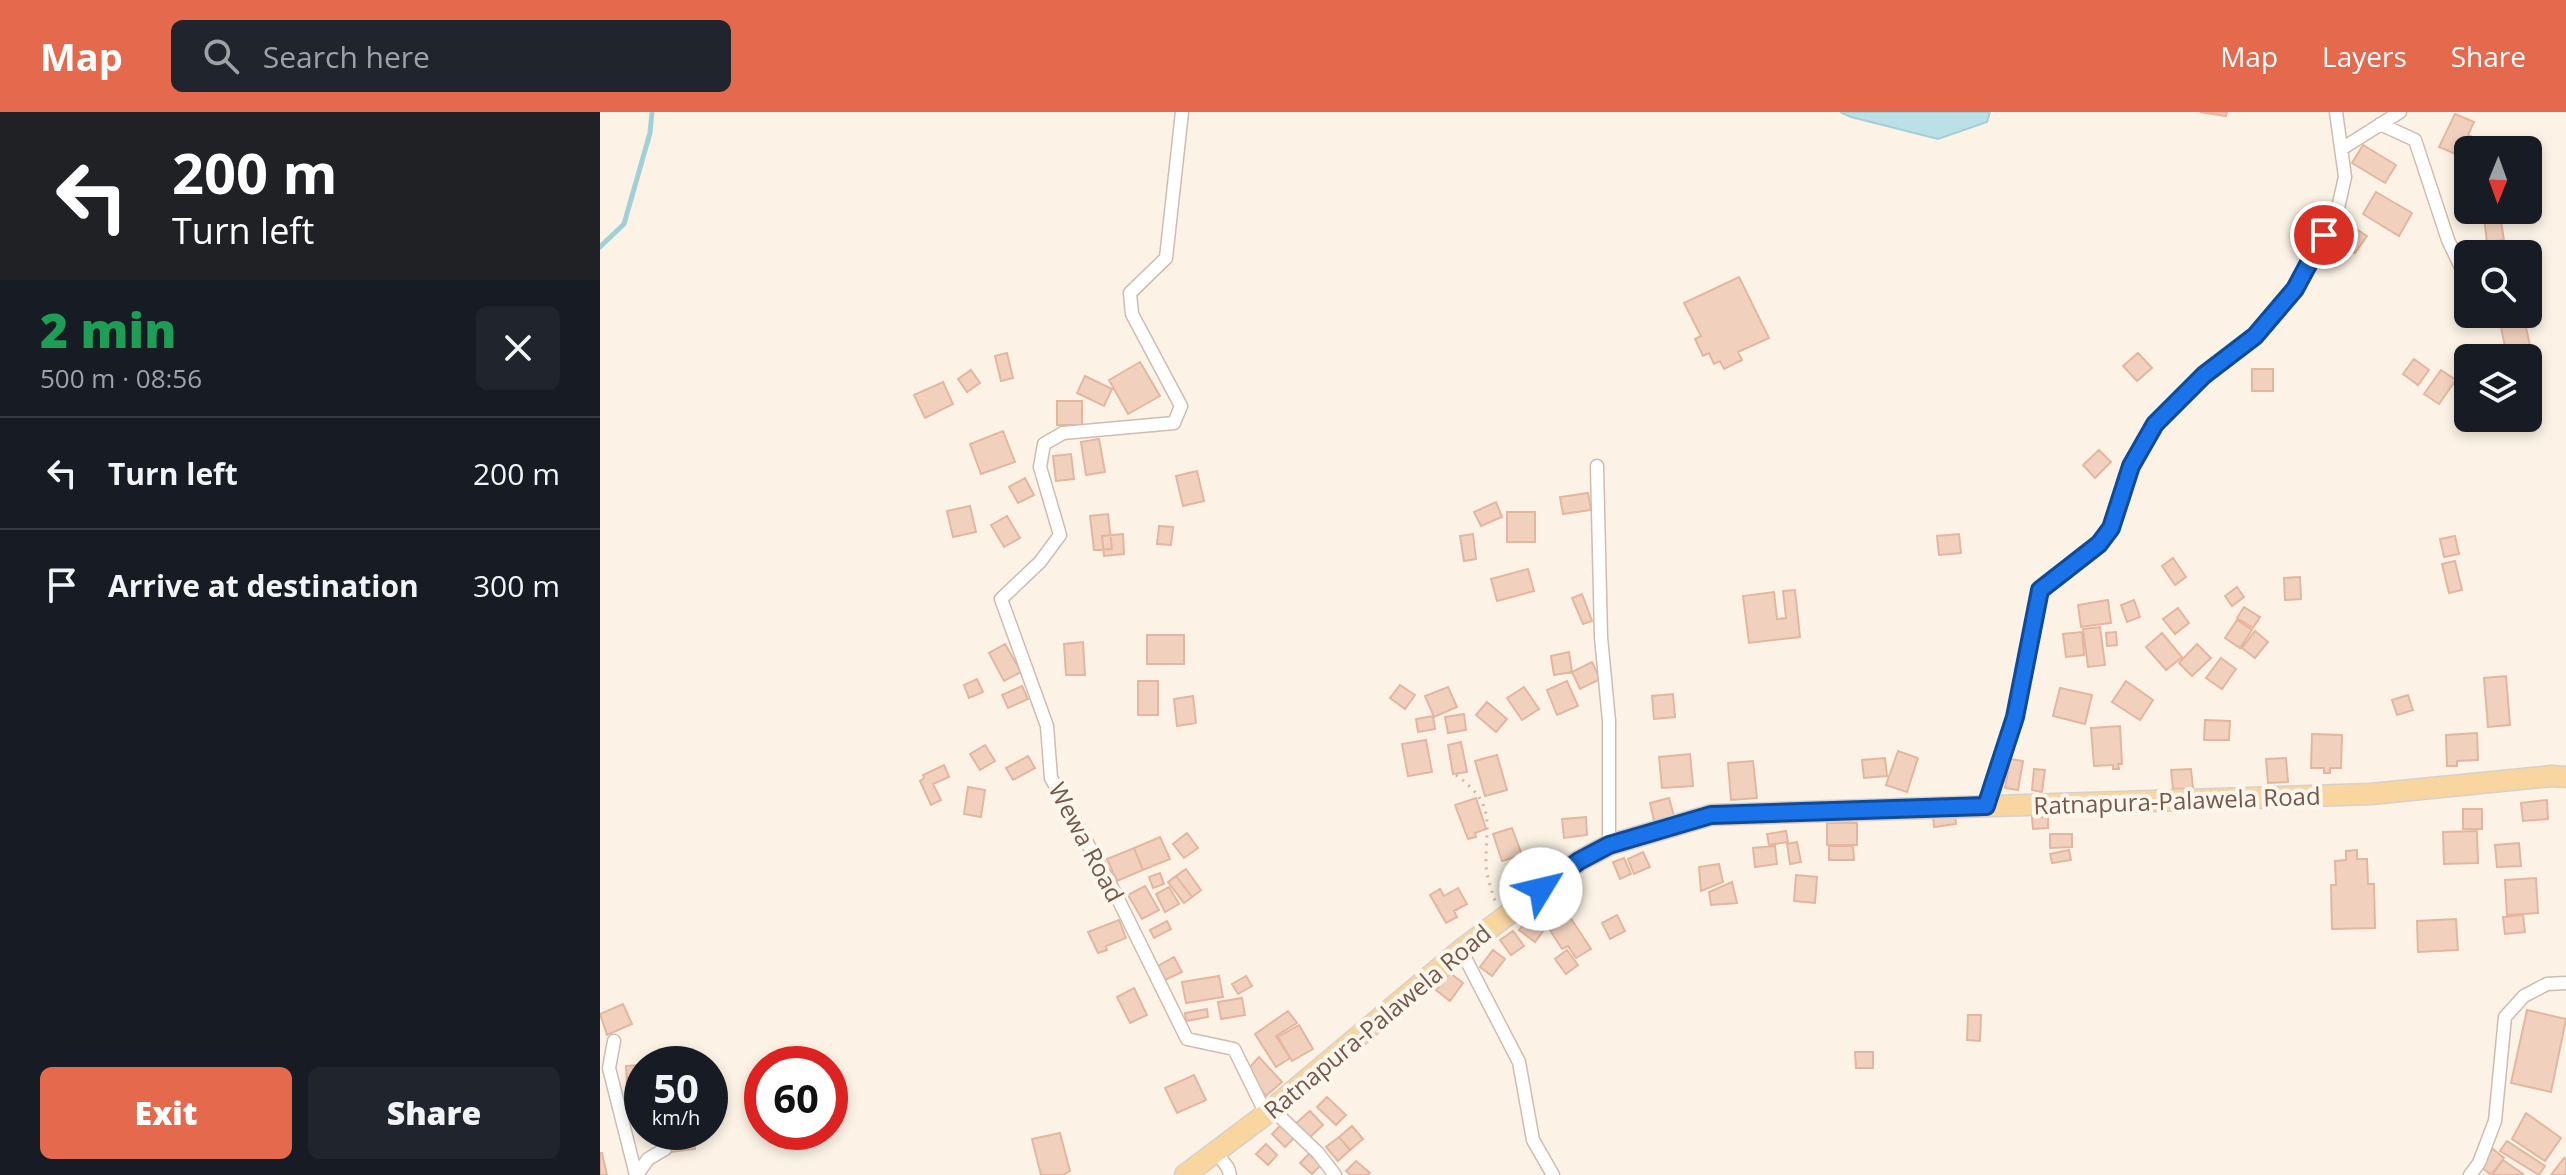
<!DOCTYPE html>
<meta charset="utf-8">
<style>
body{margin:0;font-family:"Open Sans",sans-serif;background:#20242c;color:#f1f3f6;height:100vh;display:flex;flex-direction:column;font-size:30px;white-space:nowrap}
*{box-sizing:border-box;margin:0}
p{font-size:26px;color:#9ea1a6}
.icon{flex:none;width:44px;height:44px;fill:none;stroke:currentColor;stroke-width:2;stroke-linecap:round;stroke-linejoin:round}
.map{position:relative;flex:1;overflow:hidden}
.side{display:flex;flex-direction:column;background:#171b24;width:600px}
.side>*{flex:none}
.guide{background:#202124;color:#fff;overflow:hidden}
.needle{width:52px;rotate:181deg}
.fabs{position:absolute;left:1854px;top:24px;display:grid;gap:16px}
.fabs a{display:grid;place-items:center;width:88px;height:88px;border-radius:12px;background:#171b24;box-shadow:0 4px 12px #0003;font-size:40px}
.speed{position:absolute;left:24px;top:934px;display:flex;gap:16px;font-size:40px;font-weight:700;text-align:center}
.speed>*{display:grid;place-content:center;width:104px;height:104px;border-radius:50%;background:#171b24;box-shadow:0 4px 12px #0003;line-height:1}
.speed small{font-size:20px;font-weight:400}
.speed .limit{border:12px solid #d22;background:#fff;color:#111}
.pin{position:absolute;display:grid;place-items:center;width:68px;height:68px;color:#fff;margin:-34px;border:4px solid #fff;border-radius:50%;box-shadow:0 2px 8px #0007}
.me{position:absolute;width:88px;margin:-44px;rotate:54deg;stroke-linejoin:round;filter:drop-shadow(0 0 6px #0008)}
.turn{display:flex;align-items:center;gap:28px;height:168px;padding:0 40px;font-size:36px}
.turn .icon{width:104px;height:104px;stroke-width:2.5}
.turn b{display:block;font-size:56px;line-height:68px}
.round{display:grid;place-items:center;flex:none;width:84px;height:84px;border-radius:12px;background:#20242c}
.head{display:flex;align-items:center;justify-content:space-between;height:136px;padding:0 40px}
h1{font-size:48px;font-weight:800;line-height:60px;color:#1e9e55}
.button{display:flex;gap:16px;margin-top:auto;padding:16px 40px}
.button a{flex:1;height:92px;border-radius:12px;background:#e4694d;color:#fff;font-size:32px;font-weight:800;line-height:92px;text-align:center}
.button a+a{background:#20242c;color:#f1f3f6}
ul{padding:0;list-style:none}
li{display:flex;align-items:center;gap:24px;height:112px;padding:0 40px;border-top:2px solid #363941}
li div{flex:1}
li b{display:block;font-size:30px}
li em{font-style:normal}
header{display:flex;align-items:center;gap:48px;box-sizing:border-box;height:112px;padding:0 40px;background:#e4694d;color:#fff}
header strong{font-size:38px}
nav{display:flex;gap:44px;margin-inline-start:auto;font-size:28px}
.search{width:560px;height:72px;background:#20242c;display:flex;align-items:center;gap:20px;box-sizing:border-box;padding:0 28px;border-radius:12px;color:#9ea1a6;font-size:30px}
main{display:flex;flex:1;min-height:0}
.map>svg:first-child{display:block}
.water{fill:#bbe1e6;stroke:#a1d1d7;stroke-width:2}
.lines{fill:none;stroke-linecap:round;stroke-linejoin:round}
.stream{stroke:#a1d1d7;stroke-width:5}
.building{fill:#f1d1be;stroke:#e4b69f;stroke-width:2}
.street-casing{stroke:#d0bcaf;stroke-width:15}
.primary-casing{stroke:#d8d0cd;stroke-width:23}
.path{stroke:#d6b4a1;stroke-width:3;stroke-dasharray:2 6;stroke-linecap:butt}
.street{stroke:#fff;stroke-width:12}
.primary{stroke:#f9d5a0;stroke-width:20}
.route-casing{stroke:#114b97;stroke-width:20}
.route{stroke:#1a73e8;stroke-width:14}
.labels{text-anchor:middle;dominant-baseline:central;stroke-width:8;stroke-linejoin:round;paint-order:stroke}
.street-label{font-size:24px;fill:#75584b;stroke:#fff7ed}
</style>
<header>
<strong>Map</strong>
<div class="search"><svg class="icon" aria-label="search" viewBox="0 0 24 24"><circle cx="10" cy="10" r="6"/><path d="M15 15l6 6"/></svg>Search here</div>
<nav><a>Map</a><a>Layers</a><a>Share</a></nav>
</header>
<main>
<section class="side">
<div class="guide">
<div class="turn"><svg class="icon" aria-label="left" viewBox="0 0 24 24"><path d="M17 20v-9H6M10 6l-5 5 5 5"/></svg><div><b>200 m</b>Turn left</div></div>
</div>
<div class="head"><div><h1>2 min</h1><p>500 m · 08:56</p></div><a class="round"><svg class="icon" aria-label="close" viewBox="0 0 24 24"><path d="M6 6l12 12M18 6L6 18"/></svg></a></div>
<ul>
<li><svg class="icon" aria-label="left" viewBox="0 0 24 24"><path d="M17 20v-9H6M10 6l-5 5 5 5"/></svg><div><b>Turn left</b></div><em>200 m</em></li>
<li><svg class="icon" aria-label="arrive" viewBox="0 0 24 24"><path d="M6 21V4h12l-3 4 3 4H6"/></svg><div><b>Arrive at destination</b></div><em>300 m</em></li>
</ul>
<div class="button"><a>Exit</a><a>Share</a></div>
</section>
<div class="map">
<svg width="1966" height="1063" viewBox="0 0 1966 1063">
<rect width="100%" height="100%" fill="#fcf3e6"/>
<path class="water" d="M1240 0H1390L1387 10 1338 27 1251 5Z"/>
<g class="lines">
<path class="stream" d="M0 135 24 112 50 21 52 0"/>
</g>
<path class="building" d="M1600 0H1627L1626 4Z
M1855 2 1874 10 1868 23 1877 27 1872 38H1868V43L1860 39 1858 43 1839 35Z
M1763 33 1796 53 1785 71 1752 51Z
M1776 80 1812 101 1799 124 1763 102Z
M1900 104 1904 128 1887 130 1884 106Z
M1750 113 1767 124 1755 141 1739 130Z
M1139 165 1169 226 1138 240 1142 248 1124 257 1120 249 1114 252 1109 241 1103 244 1095 227 1101 224 1084 191Z
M1917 202H1923L1931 238 1907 244 1899 206Z
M407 241 413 266 401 269 395 244Z
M1538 241 1552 256 1537 269 1523 254Z
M1814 247 1829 258 1818 273 1803 262Z
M540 250 560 284 528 302 509 268Z
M1652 257H1673V279H1652Z
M371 258 380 271 367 280 358 267Z
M1841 258 1856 268 1839 292 1824 282Z
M485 264 512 277 504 294 477 281Z
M343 270 353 292 325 306 314 283Z
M457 289H482V313H457Z
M403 319 415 350 381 362 370 332Z
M499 327 505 360 486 363 481 330Z
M1499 338 1511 350 1495 366 1483 353Z
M471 342 474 367 456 369 453 344Z
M597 359 604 389 583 394 576 364Z
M425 366 434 383 418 391 409 375Z
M988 381 991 398 963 402 960 385Z
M896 390 902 405 881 414 874 400Z
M370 394 376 420 353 425 347 399Z
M907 400H935V430H907Z
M508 402 512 437 494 438 490 404Z
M407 404 420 426 404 435 391 413Z
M559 414 573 415 571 433 557 432Z
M523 422 524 442 504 444 502 424Z
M873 422 876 447 864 449 860 424Z
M1359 422 1361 441 1339 443 1337 424Z
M1855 424 1859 442 1844 445 1840 427Z
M1573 446 1586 465 1575 473 1562 454Z
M1855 449 1862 478 1849 481 1842 452Z
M928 457 934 479 897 489 891 467Z
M1700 465 1701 487 1685 488 1684 466Z
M1637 475 1644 485 1632 494 1625 484Z
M1195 478 1200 525 1149 531 1143 484 1174 480 1177 507 1186 506 1183 479Z
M982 482 992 509 983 512 972 486Z
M1508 488 1511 511 1481 515 1478 493Z
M1534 488 1540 505 1527 510 1521 493Z
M1644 495 1660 505 1653 516 1637 506Z
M1578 496 1589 511 1575 522 1563 507Z
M1637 508 1652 518 1640 536 1625 526Z
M1500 515 1505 553 1488 555 1483 517Z
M1655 519 1668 530 1655 546 1642 536Z
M1482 520 1484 543 1466 545 1463 522Z
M1516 520 1517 533 1507 534 1506 521Z
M1562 521 1582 545 1566 558 1546 535Z
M547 523H584V552H547Z
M483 530 485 563H466L464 532Z
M405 532 421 560 404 569 389 541Z
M1597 532 1611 546 1592 564 1579 551Z
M969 540 972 560 954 563 951 544Z
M1621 546 1636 557 1622 577 1606 566Z
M992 550 1000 567 980 577 972 560Z
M1906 564 1910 613 1888 615 1884 566Z
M377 567 383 580 369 586 364 573Z
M538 569H558V603H538Z
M967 569 978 594 957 603 947 578Z
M1526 569 1553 588 1540 608 1512 590Z
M800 573 815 583 805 597 790 586Z
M422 574 428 587 408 596 402 583Z
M848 575 857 595 834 605 825 584Z
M924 575 939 597 922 608 907 586Z
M1460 576 1492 583 1485 612 1453 604Z
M1073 582 1075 605 1054 607 1052 584Z
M1808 583 1813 598 1797 603 1792 588Z
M593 584 596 611 577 614 574 587Z
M887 590 907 607 896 620 876 603Z
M864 602 866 618 848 621 845 605Z
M833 604 835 617 818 620 816 607Z
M1605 608 1630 609 1629 628H1604Z
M1520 614 1522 652H1518L1519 657H1513V653L1494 654 1491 616Z
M1877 621 1878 648 1857 649V654H1847L1846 623Z
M1712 622 1742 623 1741 656H1730V661H1724V656H1711Z
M826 628 832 660 808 664 802 632Z
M861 630 867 660 853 662 848 633Z
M385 633 395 649 380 658 370 642Z
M1298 639 1318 646 1307 680 1286 673Z
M1090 642 1093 674 1062 676 1059 645Z
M897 643 907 678 885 684 875 649Z
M428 644 435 656 413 668 406 656Z
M1285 646 1287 664 1264 666 1262 648Z
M1686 646 1688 670 1668 671 1666 647Z
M1410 647 1423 649 1418 678 1405 676Z
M1153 649 1157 686 1131 688 1128 651Z
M344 653 349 665 333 672 341 688 331 693 320 669 324 666 323 663Z
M1434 657 1445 658 1442 680 1432 678Z
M1591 657 1593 676 1573 677 1571 658Z
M368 675 385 678 381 705 364 702Z
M876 686 886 717 875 721 876 725 868 727 855 693Z
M1069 686 1074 704 1054 709 1050 691Z
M1947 688 1948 707 1923 709 1921 691Z
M1863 697H1882V717H1863Z
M1355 702 1356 712 1334 715 1333 704Z
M986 705 987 723 964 726 962 707Z
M1432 705H1448V716L1433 717Z
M1227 711H1257V733H1227Z
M912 716 922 743 902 749 893 722Z
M1186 719 1188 730 1169 733 1167 722Z
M1877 719 1878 751 1844 752 1843 720Z
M587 721 598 736 584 746 573 732Z
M1450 722H1472V735L1450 736Z
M560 725 570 747 543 758 534 736Z
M1197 730 1201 750 1190 752 1187 732Z
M1919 731 1921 754 1897 755 1895 733Z
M1175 734 1177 752 1155 755 1153 736Z
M1229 734H1253L1254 748H1229Z
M534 736 543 758 517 769 507 747Z
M1469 738 1471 748 1452 751 1450 742Z
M1757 738V747H1767L1768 772H1774L1775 816 1732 817 1731 773H1736L1735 749 1746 748V739Z
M1043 740 1050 755 1034 762 1028 747Z
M1024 746 1031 762 1020 767 1013 750Z
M927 749 932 759 916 767 911 757Z
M1119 752 1123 770 1101 779 1099 755Z
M586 757 601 778 592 785 576 764Z
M560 761 564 772 553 776 549 765Z
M1196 763 1217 765 1215 791 1194 789Z
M576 764 592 785 584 791 568 770Z
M1936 766 1938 801 1907 803 1905 768Z
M1132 770 1137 791 1111 793 1109 780Z
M545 774 559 798 542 807 528 783Z
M569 775 579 792 565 800 556 782Z
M858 776 867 792 854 799 857 805 846 811 830 783 840 777 844 784Z
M940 791 955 803 935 830 919 818Z
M1017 803 1025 819 1010 827 1002 811Z
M1923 803 1925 820 1905 822 1903 805Z
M970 805 991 837 976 846 968 834 962 837 950 818Z
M1856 807 1858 838 1818 840 1817 809Z
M519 808 526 826 506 834 507 838 498 841 488 820Z
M567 809 571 817 554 826 550 818Z
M913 819 924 834 911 843 900 828Z
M893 838 905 847 892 864 880 855Z
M967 838 978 853 966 862 955 847Z
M574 845 582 860 565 868 558 854Z
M850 861 863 871 850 889 836 878Z
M619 864 623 885 586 891 582 870Z
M646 864 652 874 638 882 632 872Z
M534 876 547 903 530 911 517 885Z
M642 886 645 903 621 907 618 890Z
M23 892 32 912 7 923 0 902Z
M607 897 608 905 586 909 585 901Z
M1927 898 1966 907 1951 980 1911 971Z
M688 899 697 911 676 924 690 946 676 955 655 922Z
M1368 903H1381L1380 929 1367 928Z
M699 913 713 937 692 949 678 925Z
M1255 940H1273V956H1256Z
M659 945 682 970 666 984 647 958Z
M42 953V970L27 971 26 954Z
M594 963 606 988 577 1001 565 976Z
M727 985 746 1003 736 1013 717 995Z
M710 999 723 1013 708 1027 695 1012Z
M1926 1001 1961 1026 1945 1049 1912 1027Z
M682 1012 695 1025 685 1035 672 1022Z
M752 1014 763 1027 750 1038 739 1025Z
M65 1020H93L95 1037 71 1040 69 1024 66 1025Z
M460 1021 470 1059 463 1063H441L432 1027Z
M739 1025 750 1038 738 1049 726 1035Z
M1907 1029 1945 1054 1939 1063 1900 1039Z
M1907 1029 1945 1054 1939 1063 1900 1039Z
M666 1032 677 1043 668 1053 656 1042Z
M1893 1037 1904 1046 1891 1063 1880 1054Z
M0 1041H2L7 1063H0Z
M709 1042 721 1053 712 1062 700 1051Z
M1964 1046 1966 1048V1063H1951Z
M1903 1048 1923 1062 1922 1063H1892Z
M756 1049 770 1061 768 1063H751L746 1059Z"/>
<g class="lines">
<g class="street-casing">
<path id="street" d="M582 0 566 146 530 181 532 202 581 294 574 311 463 321 444 332 440 355 460 423 440 450 401 487 447 614 451 666 516 783 587 927 634 937 666 1002
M1780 12 1815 28 1848 128 1868 170
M1743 36 1800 0
M997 354 1001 525 1009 609V733
M1386 694 1415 605 1440 478 1499 432 1511 416 1531 354 1555 312 1604 263 1655 224 1695 177 1738 96 1745 65 1736 0
M861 838 919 950 933 1028 953 1063
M14 929 9 956 36 1063
M672 997 718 1041 735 1063
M616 1040 628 1056 630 1063
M37 1063 48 1047 65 1037
M1870 1063 1879 1051 1895 1009 1905 905 1924 884 1947 872 1966 871"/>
</g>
<g class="primary-casing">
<path id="primary" d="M585 1063 666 1002 861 838 979 749 1009 733 1111 703 1771 682 1952 664 1966 665"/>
</g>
<path class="path" d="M856 663C898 694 885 711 886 754 887 766 892 780 896 791"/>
<use href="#street" class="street"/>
<use href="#primary" class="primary"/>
</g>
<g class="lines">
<g class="route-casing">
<path id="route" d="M941 777 979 749 1009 733 1111 703 1386 694 1415 605 1440 478 1499 432 1511 416 1531 354 1555 312 1604 263 1655 224 1695 177 1724 123"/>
</g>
<use href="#route" class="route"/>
</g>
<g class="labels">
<g class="street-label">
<text transform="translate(1577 688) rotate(-2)">Ratnapura-Palawela Road</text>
<text transform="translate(487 730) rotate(62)">Wewa Road</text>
<text transform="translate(777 909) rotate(-40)">Ratnapura-Palawela Road</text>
</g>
</g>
</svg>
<div class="fabs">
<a><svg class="needle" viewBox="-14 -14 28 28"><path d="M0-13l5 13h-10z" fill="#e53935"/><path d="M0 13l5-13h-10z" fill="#9ea1a6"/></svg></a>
<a><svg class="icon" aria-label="search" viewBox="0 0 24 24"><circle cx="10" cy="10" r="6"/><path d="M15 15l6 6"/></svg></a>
<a><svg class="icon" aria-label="layers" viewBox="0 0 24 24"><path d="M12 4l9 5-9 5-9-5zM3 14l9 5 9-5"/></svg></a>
</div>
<div class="speed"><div>50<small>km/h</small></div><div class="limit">60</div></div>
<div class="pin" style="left:1724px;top:123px;background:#d93025"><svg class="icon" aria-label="arrive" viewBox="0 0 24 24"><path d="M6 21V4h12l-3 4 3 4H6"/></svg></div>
<svg class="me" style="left:941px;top:777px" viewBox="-20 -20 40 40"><circle r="19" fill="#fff"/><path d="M0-13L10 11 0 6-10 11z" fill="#1a73e8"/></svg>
</div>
</main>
